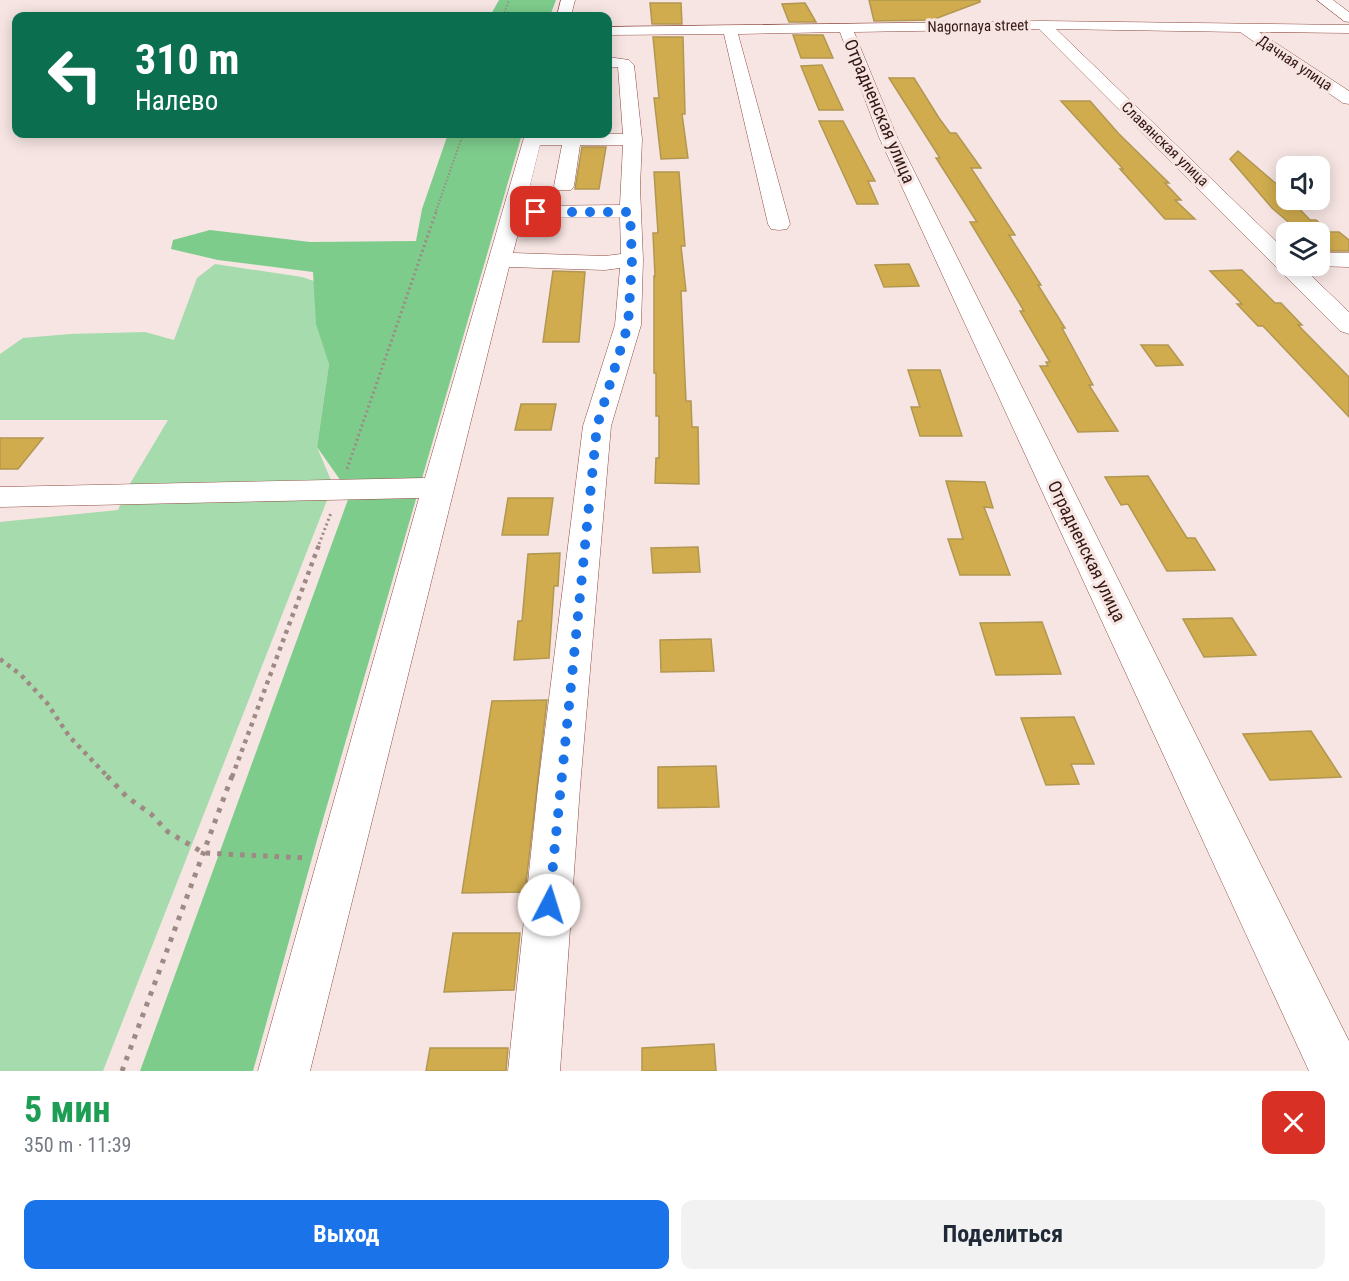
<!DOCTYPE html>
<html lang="ru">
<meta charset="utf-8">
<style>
body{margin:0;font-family:"Roboto Condensed",sans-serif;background:#f2f2f3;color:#1f2937;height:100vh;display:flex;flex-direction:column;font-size:22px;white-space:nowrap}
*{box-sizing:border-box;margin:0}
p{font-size:20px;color:#747a83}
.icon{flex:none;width:33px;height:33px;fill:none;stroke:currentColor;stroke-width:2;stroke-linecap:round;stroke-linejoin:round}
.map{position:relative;height:1071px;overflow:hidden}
.side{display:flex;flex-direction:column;background:#fff;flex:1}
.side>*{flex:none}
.guide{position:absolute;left:12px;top:12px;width:600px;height:126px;border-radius:12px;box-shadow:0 3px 15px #0003;background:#0b6e4f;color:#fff;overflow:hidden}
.buttons{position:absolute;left:1276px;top:156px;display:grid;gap:12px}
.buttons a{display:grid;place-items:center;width:54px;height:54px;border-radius:12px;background:#fff;box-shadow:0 3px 15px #0003;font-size:30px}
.pin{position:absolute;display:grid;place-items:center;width:51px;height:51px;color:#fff;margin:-26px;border-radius:12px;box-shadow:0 3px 9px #0006}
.me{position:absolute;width:66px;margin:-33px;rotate:5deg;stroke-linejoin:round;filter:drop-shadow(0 0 4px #0008)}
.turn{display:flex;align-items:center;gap:21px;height:126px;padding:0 24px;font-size:27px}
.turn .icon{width:78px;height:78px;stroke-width:2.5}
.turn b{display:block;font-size:42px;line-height:51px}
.round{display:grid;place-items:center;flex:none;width:63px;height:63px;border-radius:12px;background:#f2f2f3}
.overview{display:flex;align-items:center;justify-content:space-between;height:102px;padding:0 24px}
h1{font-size:36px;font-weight:700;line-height:45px;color:#1e9e55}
.action{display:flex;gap:12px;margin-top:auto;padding:12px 24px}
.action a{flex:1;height:69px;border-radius:12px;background:#1a73e8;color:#fff;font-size:24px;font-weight:700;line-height:69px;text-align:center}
.action a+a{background:#f2f2f3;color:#1f2937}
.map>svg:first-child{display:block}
.green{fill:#a5dbad}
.forest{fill:#7ecc8c}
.building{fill:#d0ac4e;stroke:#b29750;stroke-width:1.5}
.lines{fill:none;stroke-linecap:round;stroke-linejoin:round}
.minor-casing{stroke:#914b42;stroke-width:1}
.path-far4{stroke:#9f8985;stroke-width:1.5;stroke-dasharray:1.5 2;stroke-linecap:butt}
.path-far3{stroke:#9f8985;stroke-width:2;stroke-dasharray:1.5 2;stroke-linecap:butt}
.path-far2{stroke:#9f8985;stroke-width:3;stroke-dasharray:2 3;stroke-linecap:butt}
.path-far1{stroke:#9f8985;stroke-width:4.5;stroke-dasharray:4 5;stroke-linecap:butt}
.path{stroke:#9f8985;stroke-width:5;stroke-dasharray:4.5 7;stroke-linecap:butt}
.minor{fill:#fff;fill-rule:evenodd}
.route{stroke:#1a73e8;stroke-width:10;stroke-dasharray:0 18}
.labels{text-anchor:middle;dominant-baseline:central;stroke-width:6;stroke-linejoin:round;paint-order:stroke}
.far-street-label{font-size:15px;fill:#341713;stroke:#f6e5e2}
.street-label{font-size:18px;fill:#341713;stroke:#f6e5e2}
</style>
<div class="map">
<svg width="1349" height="1071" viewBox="0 0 1349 1071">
<rect width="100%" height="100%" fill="#f6e5e2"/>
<path class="green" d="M215 264 302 277 314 281 329 364 317 447 333 485 103 1071H0V522L118 510 128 487 168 420H0V354L23 338 70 334 145 332 174 340 197 278Z"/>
<path class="forest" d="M499 0H556L550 16H490Z
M448 134H522L317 840 253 1071H140L350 494 317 447 329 364 316 324 313 272 218 260 171 249 173 240 210 230 310 242 416 241 422 209Z"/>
<path class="building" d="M869 0H980V2L932 20 874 21Z
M650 3H681L682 24H652Z
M805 3 816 22H789L782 4Z
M793 35H823L833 58H801Z
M653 37H683L685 114H682L688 158 661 159 654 98H659Z
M822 65 843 110H819L801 66Z
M889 78H914L939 118 950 133H956L981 168H971L1015 235H1009L1041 285H1038L1065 328H1062L1093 385H1089L1118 431 1078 432 1040 366H1048L1046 362H1050L1020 311H1024L970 222H977L936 158H940Z
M1061 101H1090L1119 134 1169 183H1165L1181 200H1175L1195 219H1165L1120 169H1123Z
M819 121H843L875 181H868L878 204H857Z
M582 147H606L599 189H575Z
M1238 151 1281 188 1287 195V200H1291L1310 220H1316L1330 232H1339L1349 240V251H1321L1320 232H1300L1272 208 1230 159Z
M654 172H679L685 246H681L686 291H681L686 401H691L692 427H698L699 484 655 483 656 458H659V416H656V373H654V276H655L653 233H658Z
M909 264 919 286 884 287 875 265Z
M1242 270 1275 303H1281L1302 325H1298L1349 377V417L1263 326H1258L1237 304H1242L1210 271Z
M553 271 585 272 579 342H543Z
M1141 345H1168L1183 365 1156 366Z
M908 370H940L962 436H920L911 407H920Z
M521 404H556L551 430H515Z
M0 438H43L18 469H0Z
M1148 476 1187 538H1195L1215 570 1167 571 1128 504 1121 505 1105 477Z
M946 481 985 482 993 508 984 507 1010 575H960L948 539H963Z
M508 498H553L548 535H502Z
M698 547 700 572 653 573 651 548Z
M560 553 558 586H554L549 658 514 660 518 621H522L528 554Z
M1232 618 1256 655 1204 657 1183 619Z
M1042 622 1061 674 996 675 980 623Z
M711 639 714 671 661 672 660 640Z
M547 700 525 892 462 893 492 701Z
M1074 717 1094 764H1071L1079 784 1046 785 1021 718Z
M1311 731 1341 777 1270 780 1243 734Z
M716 766 719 807 658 808V767Z
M453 933H520L514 990 444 992Z
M714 1044 716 1071H642V1048Z
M430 1048H508L506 1071H426Z"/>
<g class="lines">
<g class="minor-casing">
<path id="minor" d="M561 0H575L571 16H557Z
M1317 0H1333L1349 12V22L1344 21Z
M1043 21 1349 25V33L1259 32 1349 91V104L1343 103 1240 32 1056 29 1287 252V266H1301L1349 312V334L1340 331 1039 29 854 32 897 137 1349 1041V1071H1309L879 137 840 32 738 34 790 224 787 229 779 230 771 229 768 224 724 34 608 35V27Z
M608 57 629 60 634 65 642 139 640 187 643 260 641 325 611 426 580 787 560 1071H508L538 787 583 426 615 325 620 268 605 270 509 267 310 1071H258L419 498 0 507V487L425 478 525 134H623L618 67H608ZM540 145H562L554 186 557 190H571L574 186 580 145H623L620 205 525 206ZM620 217 621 254 605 256 513 253 522 218Z
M1320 253H1349V267L1315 266H1320Z"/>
</g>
<path class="path-far4" d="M503 16 509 0"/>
<path class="path-far3" d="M436 211 463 134"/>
<path class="path-far2" d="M347 469 437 209
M319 544 331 513"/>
<path class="path-far1" d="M0 659 21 675 47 703 69 736 108 777
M232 777 320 542"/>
<path class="path" d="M107 776 127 797 151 814 168 832 204 853 306 858
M122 1071 232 776"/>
<use href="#minor" class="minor"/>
</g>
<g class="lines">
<path class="route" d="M536 212H630L632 260 628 325 597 426 549 905"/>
</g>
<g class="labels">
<g class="far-street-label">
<text transform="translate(978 26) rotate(-1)">Nagornaya street</text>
<text transform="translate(1295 63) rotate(34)">Дачная улица</text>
<text transform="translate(1165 144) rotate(44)">Славянская улица</text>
</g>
<g class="street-label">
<text transform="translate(880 111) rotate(67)">Отрадненская улица</text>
<text transform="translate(1087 551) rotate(64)">Отрадненская улица</text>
</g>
</g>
</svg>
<div class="buttons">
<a><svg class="icon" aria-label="sound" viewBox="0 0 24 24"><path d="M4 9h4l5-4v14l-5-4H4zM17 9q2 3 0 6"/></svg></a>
<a><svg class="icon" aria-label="layers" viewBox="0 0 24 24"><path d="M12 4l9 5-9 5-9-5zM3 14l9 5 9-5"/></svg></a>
</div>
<div class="pin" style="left:536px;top:212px;background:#d93025"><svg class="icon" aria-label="arrive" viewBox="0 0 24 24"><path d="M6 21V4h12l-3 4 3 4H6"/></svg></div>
<svg class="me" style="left:549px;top:905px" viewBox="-20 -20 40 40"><circle r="19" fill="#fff"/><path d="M0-13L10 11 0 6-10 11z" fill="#1a73e8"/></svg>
<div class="guide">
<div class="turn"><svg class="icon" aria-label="left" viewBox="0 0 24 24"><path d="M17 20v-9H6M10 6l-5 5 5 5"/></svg><div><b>310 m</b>Налево</div></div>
</div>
</div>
<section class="side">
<div class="overview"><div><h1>5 мин</h1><p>350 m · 11:39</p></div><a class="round" style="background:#d93025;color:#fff"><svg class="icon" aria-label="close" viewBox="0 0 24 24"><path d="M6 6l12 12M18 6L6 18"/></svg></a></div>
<div class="action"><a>Выход</a><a>Поделиться</a></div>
</section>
